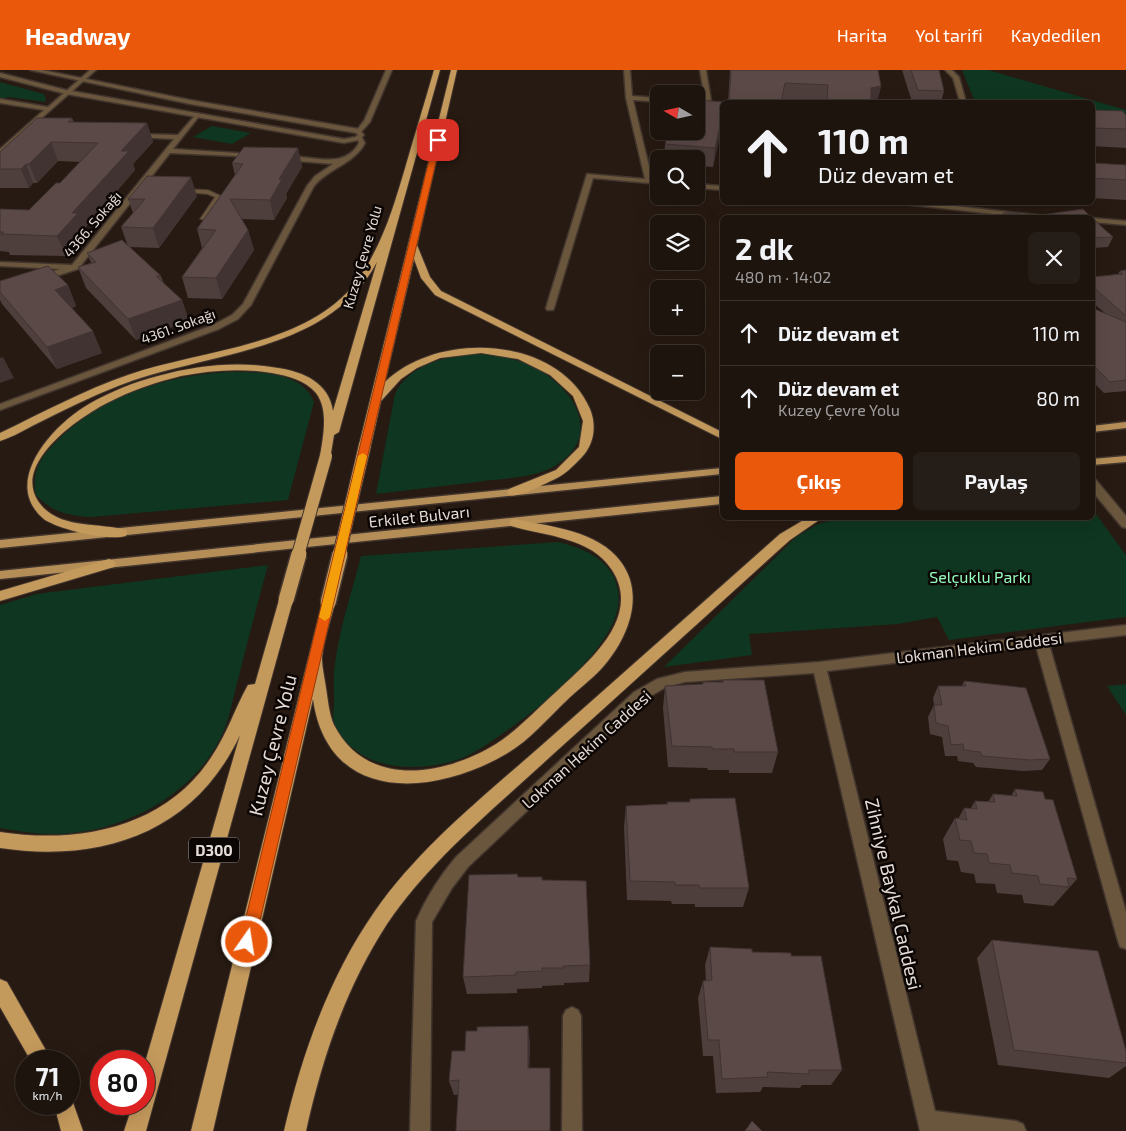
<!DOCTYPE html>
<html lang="tr">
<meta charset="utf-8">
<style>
body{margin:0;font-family:"Exo 2",sans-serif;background:#251d17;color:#f1f3f6;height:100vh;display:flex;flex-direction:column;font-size:19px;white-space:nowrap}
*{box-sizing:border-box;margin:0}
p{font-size:16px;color:#a09e9e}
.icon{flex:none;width:28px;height:28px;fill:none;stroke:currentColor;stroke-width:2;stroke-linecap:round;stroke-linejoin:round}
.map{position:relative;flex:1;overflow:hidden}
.details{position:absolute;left:720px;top:145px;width:375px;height:305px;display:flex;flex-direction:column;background:#1d140e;border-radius:8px;box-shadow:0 5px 20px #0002,0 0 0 1px #3b332e}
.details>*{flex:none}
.guide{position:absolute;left:720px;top:30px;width:375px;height:105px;border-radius:8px;box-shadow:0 5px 20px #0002,0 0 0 1px #3b332e;background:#1d140e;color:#f1f3f6;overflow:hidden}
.needle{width:32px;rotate:279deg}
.tools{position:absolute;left:650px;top:15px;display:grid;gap:10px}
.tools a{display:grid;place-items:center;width:55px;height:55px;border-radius:8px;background:#1d140e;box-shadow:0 5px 20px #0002,0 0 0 1px #3b332e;font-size:25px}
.speed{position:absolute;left:15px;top:980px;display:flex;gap:10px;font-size:25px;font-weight:700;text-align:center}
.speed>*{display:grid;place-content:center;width:65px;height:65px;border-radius:50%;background:#1d140e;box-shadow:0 5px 20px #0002,0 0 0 1px #3b332e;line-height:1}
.speed small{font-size:12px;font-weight:400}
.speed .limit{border:8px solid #d22;background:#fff;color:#111}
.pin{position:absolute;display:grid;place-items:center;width:42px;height:42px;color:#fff;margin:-21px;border-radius:10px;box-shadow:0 2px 8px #0006}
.me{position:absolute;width:55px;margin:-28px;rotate:13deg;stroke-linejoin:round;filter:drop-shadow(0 0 4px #0008)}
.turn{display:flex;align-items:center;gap:18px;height:105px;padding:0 15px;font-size:22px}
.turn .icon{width:65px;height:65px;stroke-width:2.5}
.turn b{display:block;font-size:35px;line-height:42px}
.round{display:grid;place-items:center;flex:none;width:52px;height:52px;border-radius:8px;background:#251d17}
.overview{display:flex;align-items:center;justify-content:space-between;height:85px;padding:0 15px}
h1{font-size:30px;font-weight:700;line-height:38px}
.cta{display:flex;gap:10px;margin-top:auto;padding:10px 15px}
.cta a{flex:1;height:58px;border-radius:8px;background:#ea580c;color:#fff;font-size:20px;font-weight:700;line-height:58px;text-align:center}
.cta a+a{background:#251d17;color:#f1f3f6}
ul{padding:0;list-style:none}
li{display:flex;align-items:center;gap:15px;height:65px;padding:0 15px;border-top:1px solid #3b332e}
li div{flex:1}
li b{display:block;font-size:19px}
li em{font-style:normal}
header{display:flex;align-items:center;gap:30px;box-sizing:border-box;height:70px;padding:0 25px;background:#ea580c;color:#fff}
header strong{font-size:24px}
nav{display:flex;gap:28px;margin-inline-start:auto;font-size:18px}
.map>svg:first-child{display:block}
.green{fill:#0e3620}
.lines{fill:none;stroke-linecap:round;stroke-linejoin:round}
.service-casing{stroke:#42352e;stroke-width:2}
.minor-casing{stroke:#42352e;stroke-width:3}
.tertiary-casing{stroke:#42352e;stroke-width:3}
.primary-casing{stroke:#42352e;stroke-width:3}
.trunk-casing{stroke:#42352e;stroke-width:2}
.service{fill:#69563c;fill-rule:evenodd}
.minor{fill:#69563c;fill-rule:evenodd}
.tertiary{fill:#69563c;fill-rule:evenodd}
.primary{fill:#b58e57;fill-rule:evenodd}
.trunk{fill:#c4995c;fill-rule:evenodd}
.trunk-bridge-far1-casing{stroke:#42352e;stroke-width:14;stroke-linecap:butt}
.trunk-bridge-casing{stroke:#42352e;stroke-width:18;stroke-linecap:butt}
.trunk-bridge-far1{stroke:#c4995c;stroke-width:12}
.trunk-bridge{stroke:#c4995c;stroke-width:15}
.wall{fill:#4e3f3d}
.shaded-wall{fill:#403332}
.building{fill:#5b4947;stroke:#403332}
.route{fill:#ea580c;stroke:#983908}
.slow{fill:#f59e0b}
.labels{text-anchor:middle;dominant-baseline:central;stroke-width:5;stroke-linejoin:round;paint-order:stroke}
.far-street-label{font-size:14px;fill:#e5dcd7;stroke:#0b0604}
.shield{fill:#0b0604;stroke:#a49c98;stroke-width:1}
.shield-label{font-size:15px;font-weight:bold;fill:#e5dcd7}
.street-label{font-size:16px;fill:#e5dcd7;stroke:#0b0604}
.park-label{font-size:16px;fill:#94fdbd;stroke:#0b0604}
.near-street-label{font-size:19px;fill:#e5dcd7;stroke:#0b0604}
</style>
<header>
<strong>Headway</strong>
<nav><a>Harita</a><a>Yol tarifi</a><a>Kaydedilen</a></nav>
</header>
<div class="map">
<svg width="1126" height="1061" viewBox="0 0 1126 1061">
<rect width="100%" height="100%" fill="#271a12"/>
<path class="green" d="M962 0H988L1126 40V48L1093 46 1092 32H975Z
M0 12 44 24 46 29 45 32 9 27 0 29Z
M212 56 251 63 232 74 193 67Z
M472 284C495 284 517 288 537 299 576 320 603 367 555 396 532 409 503 408 477 412 443 416 409 420 376 424L395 324C409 295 443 287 472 284Z
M227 302C254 302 302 300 314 332L288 430 91 447C69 446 51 442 36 425 31 404 40 388 54 374 98 327 164 306 227 302Z
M1093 440 1126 485V547L949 570 937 547 898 554 749 564 752 585 664 597 796 467 818 454 840 448H1092Z
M558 472C579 477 604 486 614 507 618 517 620 527 618 537 611 579 543 636 509 659 492 671 476 683 457 690 427 699 392 701 364 686 353 679 337 667 334 653 332 647 334 637 334 631 334 618 333 605 335 593 340 557 352 521 361 486Z
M268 495C258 532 248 569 239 606 234 623 231 642 225 658 201 718 135 757 72 763 48 766 23 762 0 758V535L36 524Z
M1126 614V645L1107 616Z"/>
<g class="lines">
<g class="service-casing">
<path id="service" d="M184 119 208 120 221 126 205 150 200 149 215 127 207 124 182 122V120Z"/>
</g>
<g class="minor-casing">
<path id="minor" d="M90 0H96L0 85V79L44 40 0 33V29L48 37Z
M386 0H392L370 52 361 62H357L356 61 364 51Z
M624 0H630L632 26 659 28V32L633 30 652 109 659 110V114L593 108 554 238 553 240H547L546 238 587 104 645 109 626 28Z
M700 0H706L713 43 710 45 707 43Z
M945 0H952L959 7 966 32H960L953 8Z
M197 43 200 45 173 79 253 84 255 85V87L170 83 78 199 41 211 38 210V206L60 199 0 196V192L72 195 174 69 135 67 132 65 133 64 178 65Z
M357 66H361L365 73C354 94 329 98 314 116L251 235 238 249 219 259 0 340V334L213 255 232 245 243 234 307 116 315 106 333 94 285 90 283 89V87C309 83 343 102 359 73Z
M696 114 722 116V120L696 118Z
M886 132H919L1064 148H1030Z
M1092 148 1126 151V155L1092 152Z
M1092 410H1096L1126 446V458L1122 457 1092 421Z
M1126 555V565L1049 574 1126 842V879L1120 877 1118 871 1036 576 827 601 935 1041 1016 1051 1023 1054 1026 1061H920L814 603 685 612 666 617 644 630 468 797 452 818 432 852 430 1061H410L416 851C426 828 440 806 456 787L634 622 657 609 685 602 819 592Z
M572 937 578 940 581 946 582 1061H562L563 946 566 940Z"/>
</g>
<g class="tertiary-casing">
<path id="tertiary" d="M30 0H42L190 30 359 59 364 65 359 70 344 73 66 24 0 7V3L66 20 344 69 355 67 358 65 356 63 190 34Z"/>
</g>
<g class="primary-casing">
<path id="primary" d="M1126 352V358L1092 362V356Z
M1126 386V392L1092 395V389Z
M722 398V404L0 478V470Z
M722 426V434L0 509V501Z"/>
</g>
<g class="trunk-casing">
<path id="trunk" d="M434 0H440L339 362 334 365 330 389H322L320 386C323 367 329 340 316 323 305 310 288 306 272 303 242 298 211 300 181 306 156 312 130 321 107 333 78 348 13 393 38 431 57 460 98 452 126 460L127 463 126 466C107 471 62 460 45 450 0 414 51 356 89 334 110 322 134 312 158 306 198 295 238 291 278 298 304 302 329 313 333 341L377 192C327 285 206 281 118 316 90 327 64 340 38 353 26 359 13 367 0 371V363C42 343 84 320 128 305 199 280 307 277 356 212 382 177 394 136 406 95 415 63 425 32 434 0Z
M451 0H457L417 175 430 207 441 221 722 362V369L435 225 421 208 414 189 385 312C439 260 558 266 590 339 597 356 594 375 581 388 573 396 566 404 555 409 544 414 519 428 509 425L507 422 509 419 556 400 579 377 583 351 573 326 550 305 518 289 481 283 440 288 417 298 401 309 381 331 371 375 369 378H361L359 375Z
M807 448H822L790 470C710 542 631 614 551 686 494 739 431 789 387 854 346 917 322 988 306 1061H284C302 984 329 907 375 841 420 777 483 727 542 675 621 605 701 534 780 464Z
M515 449C551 457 597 460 621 492 646 526 627 570 602 598 591 610 577 620 566 631 547 649 529 671 506 684 434 726 328 735 313 629L213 1061H191L323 529H333L335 533C331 549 323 572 322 588 322 598 325 609 326 618 328 630 329 644 334 655 367 719 444 706 496 674 518 660 537 639 556 622 587 593 643 548 612 500 591 467 545 466 511 456L509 453 511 450Z
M109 489 114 491 116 494 114 497 0 531V521Z
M286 525 291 526 293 530 146 1061H124L133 1034H144V996L240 665C194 763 102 793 0 778V762C79 774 166 758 212 686 227 664 235 638 248 615L255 614 279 530 281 526Z
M0 909 7 912 52 991H31L0 937Z
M69 1026 71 1027 83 1061H61L54 1034H69Z"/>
</g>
<use href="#service" class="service"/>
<use href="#minor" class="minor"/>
<use href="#tertiary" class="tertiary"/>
<use href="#primary" class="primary"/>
<use href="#trunk" class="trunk"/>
<g class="trunk-bridge-far1-casing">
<path id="trunk-bridge-far1" d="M298 485 326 386
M339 485 365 375"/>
</g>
<g class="trunk-bridge-casing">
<path id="trunk-bridge" d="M286 530 299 484
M328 533 340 484"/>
</g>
<use href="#trunk-bridge-far1" class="trunk-bridge-far1"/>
<use href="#trunk-bridge" class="trunk-bridge"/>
</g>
<path class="wall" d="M730 0H878L881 16 877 32H825L782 30V32H728Z
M902 0H939L944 21 941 32H912Z
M726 32 713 97 696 96V89H664L665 74Z
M1092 40 1126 46V78L1092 76Z
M72 48 74 52 147 53 153 72 133 94 135 100 84 159 86 163 66 186 10 185 9 182 0 181V139L29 140 60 113 81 92 58 91 37 113H33L29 118H0V82Z
M298 78 302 97 286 124 287 128 274 150 242 149 248 160 254 180 222 229 188 228 182 207 202 178 197 159 235 105 232 93Z
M1092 93 1126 95V130L1092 128Z
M197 126 159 178 129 177 161 206 164 214 182 230 189 251 136 270 86 218 78 197 91 193 87 183 128 176 121 157 133 143 128 129Z
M1092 148 1113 167 1108 177 1092 178Z
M1126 200V321L1104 323 1092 311V238L1106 244 1092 232V207L1118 204 1120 201Z
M0 211 68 215 76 236 72 238 102 283 57 299 2 234 0 230Z
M723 610 778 682 772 703H729V700H708L707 698 668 697 663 638 665 616 703 614V612H723Z
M964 611 1050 689 1042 700 1023 701 976 697 973 693 958 691 957 686H945L942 667 930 664 928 647 934 635 933 628 938 616H962Z
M1015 719 1045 729 1077 809 1053 836 1024 833 1022 825 997 823 995 814 976 813 974 804 961 802 958 791 947 790 943 769 955 748 958 749 964 738H971L975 731 988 732 993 724 1011 726Z
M690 729 749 818 743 837H695V834H672L671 831 627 830 624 757 626 736 667 734V732H689Z
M518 807 542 810 590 895 589 912 564 913V915L542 916V918L517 919V923L467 924 463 907Z
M992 870 1126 981V996L1109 1008 998 995 977 888Z
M710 877 791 886 842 1000 831 1015H802L800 1018 763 1017 760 1022 716 1023 713 986H703L698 928 703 911 706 910 705 895Z
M530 972 529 998 551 1013 454 1025 449 1011Z"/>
<path class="shaded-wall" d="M881 16 877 32H867L871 18Z
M722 47V56L713 97 715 78Z
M147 53 153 72 133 94 135 100 84 159 86 163 66 186 57 166 72 143 121 81Z
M51 72 58 91 37 113 29 94Z
M298 78 302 97 286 124 287 128 274 150 270 130 279 109Z
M26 94 33 113 29 118 21 99Z
M191 107 197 126 159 178 153 158Z
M248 160 254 180 222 229 216 208Z
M68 215 76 236 64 241 55 220Z
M182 230 189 251 136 270 128 249Z
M93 261 102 283 57 299 47 277Z
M3 287 14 308 0 313V288Z
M528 956 530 972 529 1013 528 998Z"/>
<path class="building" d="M731 0H878L881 16 871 18V32H827L828 15 785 13 781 32H729Z
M911 0H939L944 21 918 20Z
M696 30 726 32H722V47L715 78 665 74 670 61H696Z
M1092 40 1123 41 1126 46V59L1092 58Z
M37 48H72L68 52 147 53 121 81H129L72 143H78L57 166 1 164 4 162H0V139L29 140 56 113H60L98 73 51 72 29 94H26L21 99H0V82Z
M244 77 298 78 279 109H282L270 130 230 129 248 160 216 208 182 207 216 160 197 159 243 94 232 93Z
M1092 93 1126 95V110L1092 108Z
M147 106 191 107 153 158 121 157 145 129H128Z
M1083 139 1092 148H1042L1041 145Z
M1005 143H1020L1024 148H969L975 145 997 147Z
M943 145 956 148H944Z
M1092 148 1113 167 1092 168Z
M122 170 161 206H156L182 230 128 249 78 197 96 192 87 183Z
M48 196 68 215 55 220 93 261 47 277 0 222V211Z
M1126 200V246L1092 216V207L1123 204 1120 201Z
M1092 238 1126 252V310L1110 312 1092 294Z
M723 610H764L778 682H734V679H712V677L672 676 665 616 703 614V612H723Z
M964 611 1026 618 1050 689 1030 690 982 686 980 682 964 680 963 674 951 675 948 656 936 653 934 635H942L938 616H966Z
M1015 719 1043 722 1045 729 1053 730 1077 809 1067 808 1069 817 1040 814 1038 806 1012 803 1010 795 989 793 987 784 974 783 971 771 960 770 955 748 967 750 964 738 977 739 975 731 995 732 993 724 1017 726Z
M735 728 749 818H700L699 815H675V812L630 811 626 736 668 734 667 732H690V729Z
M517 804 518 807H542V810L586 811 590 895 563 896 564 898H542V901L516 902V905L463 907 469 805Z
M992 870 1098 881 1126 981V993L1014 980Z
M710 877 752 879V882L791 883V886H821L842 1000H809V1004L767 1002 768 1007 722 1009 719 970H708L703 911 712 910Z
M528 956V998H550V1061H456L459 1010 449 1011 452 981H465L466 961H477V957Z
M752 1051 762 1061H745Z"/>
<path class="route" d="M438 68 441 70 255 872 253 878 247 880 242 878 240 872 434 70Z"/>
<path class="slow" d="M363 383 367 386 330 547 325 551 319 547 358 386Z"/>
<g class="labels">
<g class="far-street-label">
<text transform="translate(92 154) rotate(-50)">4366. Sokağı</text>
<text transform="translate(362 187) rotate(-74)">Kuzey Çevre Yolu</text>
<text transform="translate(178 256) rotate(-20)">4361. Sokağı</text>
</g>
<rect class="shield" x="189" y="767.5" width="50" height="25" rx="4"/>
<g class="shield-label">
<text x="214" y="780">D300</text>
</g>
<g class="street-label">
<text transform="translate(419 446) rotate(-6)">Erkilet Bulvarı</text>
<text transform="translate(979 577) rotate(-7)">Lokman Hekim Caddesi</text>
<text transform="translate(586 679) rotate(-42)">Lokman Hekim Caddesi</text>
</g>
<g class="park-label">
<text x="980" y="506">Selçuklu Parkı</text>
</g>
<g class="near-street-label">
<text transform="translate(272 675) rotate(-76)">Kuzey Çevre Yolu</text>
<text transform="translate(894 824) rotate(77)">Zihniye Baykal Caddesi</text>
</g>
</g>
</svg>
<div class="tools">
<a><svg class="needle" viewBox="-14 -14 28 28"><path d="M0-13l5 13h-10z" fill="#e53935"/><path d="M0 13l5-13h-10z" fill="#a09e9e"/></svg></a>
<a><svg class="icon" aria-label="search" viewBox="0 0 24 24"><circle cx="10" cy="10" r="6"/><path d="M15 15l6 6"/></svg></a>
<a><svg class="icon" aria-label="layers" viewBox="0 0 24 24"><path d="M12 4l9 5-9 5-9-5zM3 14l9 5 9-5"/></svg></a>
<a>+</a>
<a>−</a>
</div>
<div class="speed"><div>71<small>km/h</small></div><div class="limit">80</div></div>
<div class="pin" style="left:438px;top:70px;background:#d93025"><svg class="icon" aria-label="arrive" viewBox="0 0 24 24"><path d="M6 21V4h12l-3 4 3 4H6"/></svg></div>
<svg class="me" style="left:247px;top:872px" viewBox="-20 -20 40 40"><circle r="17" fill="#ea580c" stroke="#fff" stroke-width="3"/><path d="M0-11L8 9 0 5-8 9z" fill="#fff"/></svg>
<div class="guide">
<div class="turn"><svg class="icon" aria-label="ahead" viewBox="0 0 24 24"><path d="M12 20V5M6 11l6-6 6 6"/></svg><div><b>110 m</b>Düz devam et</div></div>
</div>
<section class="details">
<div class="overview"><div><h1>2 dk</h1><p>480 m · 14:02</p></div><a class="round"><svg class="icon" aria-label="close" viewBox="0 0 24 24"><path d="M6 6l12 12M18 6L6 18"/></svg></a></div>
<ul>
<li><svg class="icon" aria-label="ahead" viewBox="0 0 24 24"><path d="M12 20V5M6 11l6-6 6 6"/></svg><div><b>Düz devam et</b></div><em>110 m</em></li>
<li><svg class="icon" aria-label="ahead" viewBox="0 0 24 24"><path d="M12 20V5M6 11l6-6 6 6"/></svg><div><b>Düz devam et</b><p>Kuzey Çevre Yolu</p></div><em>80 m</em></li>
</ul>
<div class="cta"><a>Çıkış</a><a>Paylaş</a></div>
</section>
</div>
